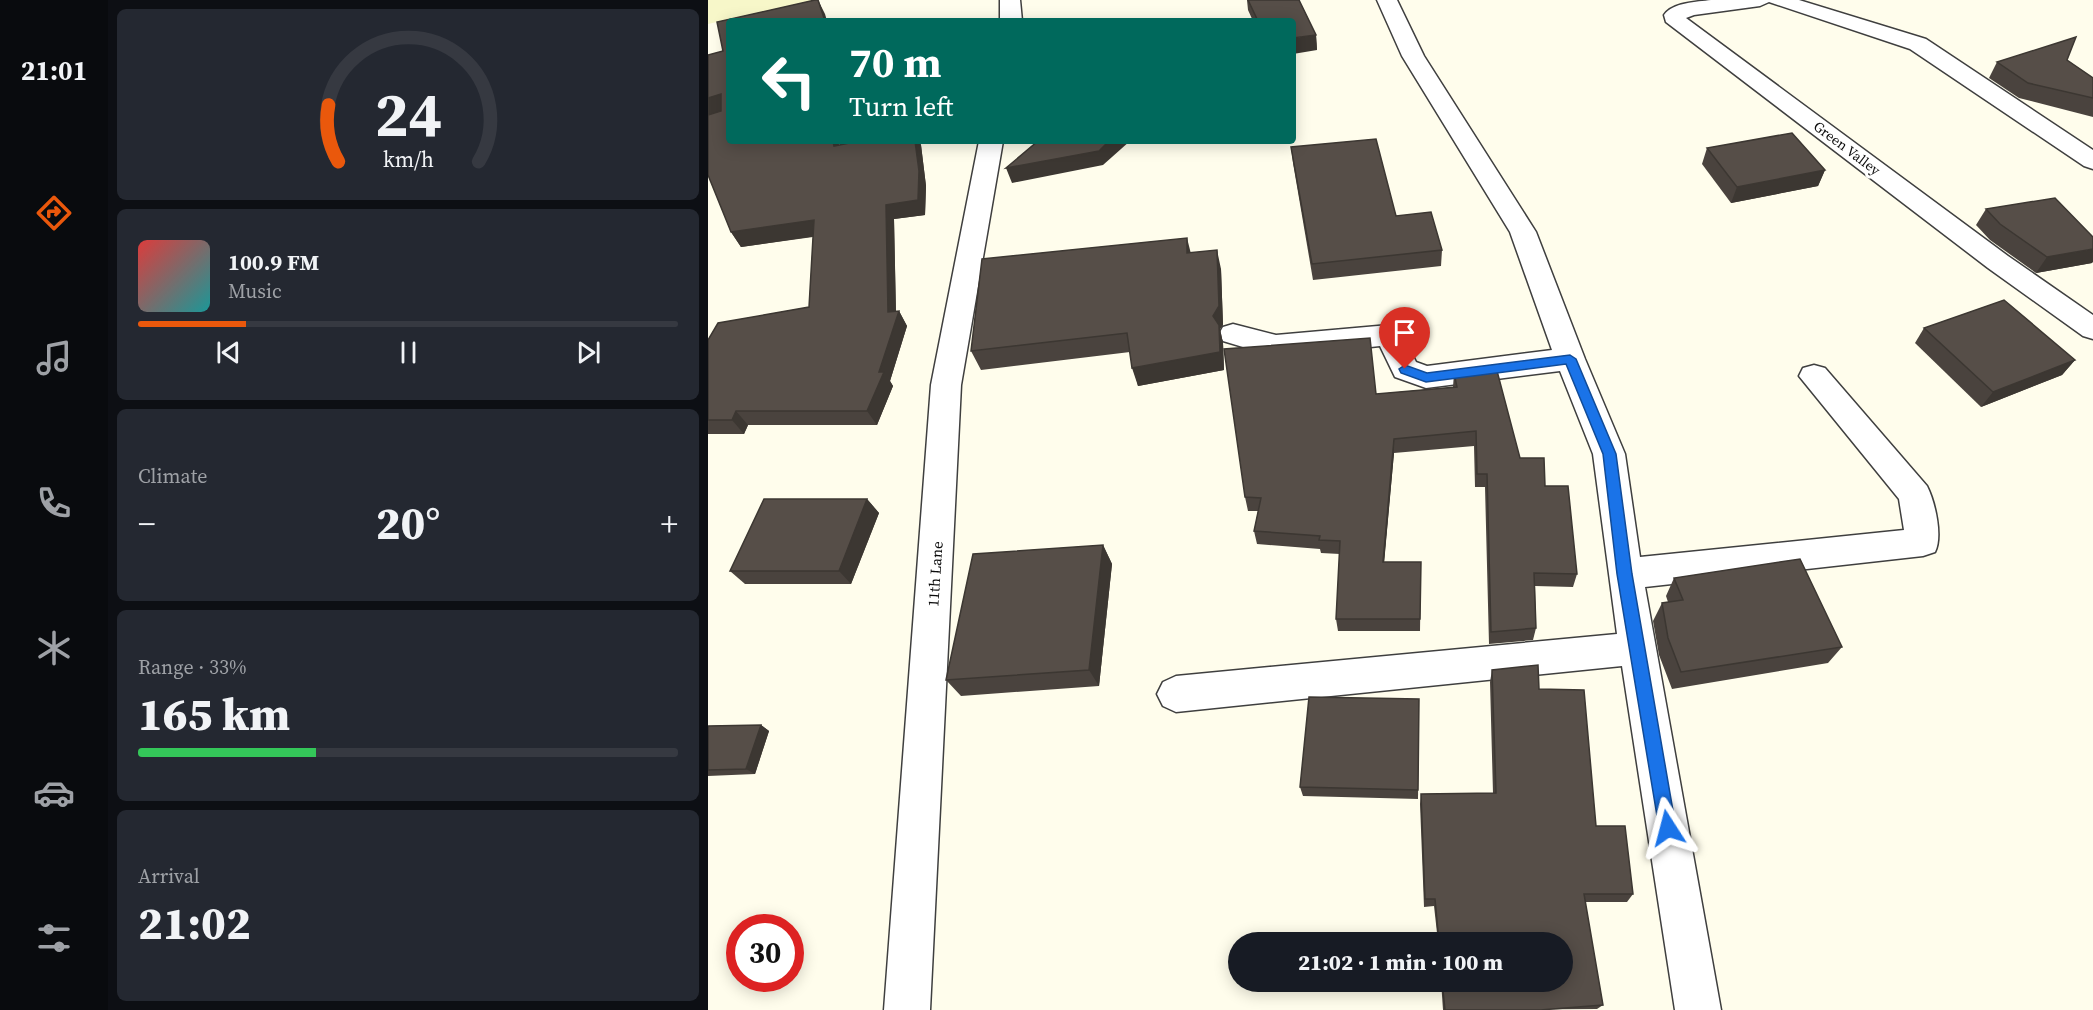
<!DOCTYPE html>
<html lang="en">
<head>
<meta charset="utf-8">
<style>
	body { margin:0; font-family:"Source Serif 4",serif; background:#242831; color:#f1f3f6; height:100vh; display:flex; flex-direction:column; font-size:22px; white-space:nowrap }
	* { box-sizing:border-box; margin:0 }
	p { font-size:20px; color:#9ea1a6 }
	.icon { flex:none; width:33px; height:33px; fill:none; stroke:currentColor; stroke-width:2; stroke-linecap:round; stroke-linejoin:round }
	.map { position:relative; flex:1; overflow:hidden }
	.side { display:flex; flex-direction:column; gap:9px; padding:9px; background:#0d0f14; width:600px }
	.side>* { flex:none }
	.guide { position:absolute; left:18px; top:18px; width:570px; height:126px; border-radius:6px; box-shadow:0 3px 15px #0003; background:#00695c; color:#fff; overflow:hidden }
	.speed { position:absolute; left:18px; top:914px; display:flex; gap:12px; font-size:30px; font-weight:700; text-align:center }
	.speed>* { display:grid; place-content:center; width:78px; height:78px; border-radius:50%; background:#171b24; box-shadow:0 3px 15px #0003; line-height:1 }
	.speed .limit { border:9px solid #d22; background:#fff; color:#111 }
	.pin { position:absolute; display:grid; place-items:center; width:51px; height:51px; color:#fff; margin:-62px -26px; border-radius:50% 50% 50% 0; rotate:-45deg; box-shadow:0 0 6px #0007 }
	.pin .icon { rotate:45deg }
	.me { position:absolute; width:66px; margin:-33px; rotate:351deg; stroke-linejoin:round; filter:drop-shadow(0 0 4px #0008) }
	.turn { display:flex; align-items:center; gap:21px; height:126px; padding:0 24px; font-size:27px }
	.turn .icon { width:78px; height:78px; stroke-width:2.5 }
	.turn b { display:block; font-size:42px; line-height:51px }
	.big { font-size:45px; font-weight:800; line-height:1.1 }
	.side .widget { flex:1; display:flex; flex-direction:column; justify-content:center; gap:9px; min-width:0; padding:0 21px; border-radius:9px; background:#242831 }
	.side .dial { align-items:center; gap:0 }
	.dial svg { height:156px; overflow:visible; fill:none; stroke:#363941; stroke-width:7; stroke-linecap:round; text-anchor:middle }
	.dial text { fill:#f1f3f6; stroke:none }
	.song { display:flex; align-items:center; gap:18px }
	.cover { width:72px; height:72px; border-radius:9px; background:linear-gradient(135deg,hsl(0 70% 55%),hsl(180 70% 35%)) }
	.played { height:6px; border-radius:3px; background:linear-gradient(90deg,#ea580c 20%,#363941 20%) }
	.keys { display:flex; justify-content:space-around; direction:ltr }
	.heat { display:flex; justify-content:space-between; align-items:center; font-size:33px; direction:ltr }
	.charge { height:9px; border-radius:4px; background:linear-gradient(90deg,#34c759 33%,#363941 0) }
	.trip { position:absolute; left:520px; top:932px; width:345px; height:60px; border-radius:30px; background:#171b24; box-shadow:0 3px 15px #0003; font-weight:800; line-height:60px; text-align:center }
	main { display:flex; flex:1; min-height:0 }
	.dock { display:flex; flex-direction:column; width:108px; justify-content:space-around; align-items:center; background:#090b0e; color:#9ea1a6 }
	.dock .icon { width:42px; height:42px }
	.dock .current { color:#ea580c }
	.dock b { font-size:27px; color:#f1f3f6 }
	.map>svg:first-child { display:block }
	.farmland { fill:#f7f7c9 }
	.lines { fill:none; stroke-linecap:round; stroke-linejoin:round }
	.street-casing { stroke:#3f3f3f; stroke-width:3 }
	.street { fill:#fff; fill-rule:evenodd }
	.wall { fill:#4a433e }
	.shaded-wall { fill:#3c3732 }
	.building { fill:#564e48; stroke:#3c3732; stroke-width:1.5 }
	.route { fill:#1a73e8; stroke:#114b97; stroke-width:1.5 }
	.labels { text-anchor:middle; dominant-baseline:central; stroke-width:6; stroke-linejoin:round; paint-order:stroke }
	.far-street-label { font-size:14px; fill:#0c0c0c; stroke:#fff }
	.street-label { font-size:15px; fill:#0c0c0c; stroke:#fff }
</style>
</head>
<body>
<main>
<nav class="dock">
<b>21:01</b>
<svg class="icon current" aria-label="directions" viewBox="0 0 24 24"><path d="M12 3l9 9-9 9-9-9zM9 14v-3h6M13 9l2 2-2 2"/></svg>
<svg class="icon" aria-label="music" viewBox="0 0 24 24"><path d="M9 18V5l10-2v13"/><circle cx="6" cy="18" r="3"/><circle cx="16" cy="16" r="3"/></svg>
<svg class="icon" aria-label="phone" viewBox="0 0 24 24"><path d="M5 4h4l2 5-3 2q2 4 5 5l2-3 5 2v4C11 20 4 13 5 4z"/></svg>
<svg class="icon" aria-label="climate" viewBox="0 0 24 24"><path d="M12 3v18M4 7l16 10M4 17L20 7"/></svg>
<svg class="icon" aria-label="car" viewBox="0 0 24 24"><path d="M5 17H2v-5l4-1 3-4h7l3 4 3 1v5h-3M9 17h6M6 11h13"/><circle cx="7" cy="17" r="2"/><circle cx="17" cy="17" r="2"/></svg>
<svg class="icon" aria-label="filters" viewBox="0 0 24 24"><path d="M4 7h16M4 17h16"/><circle cx="9" cy="7" r="2"/><circle cx="15" cy="17" r="2"/></svg>
</nav>
<section class="side">
<div class="widget dial"><svg viewBox="0 0 100 80">
<path d="M14 69A42 42 0 1 1 86 69"/>
<path d="M14 69A42 42 0 0 1 9 40" stroke="#ea580c"/>
<text x="50" y="56" font-size="32" font-weight="700">24</text>
<text x="50" y="72" font-size="11">km/h</text>
</svg></div>
<div class="widget">
<div class="song"><i class="cover"></i><div><b>100.9 FM</b><p>Music</p></div></div>
<div class="played"></div>
<div class="keys"><svg class="icon" aria-label="previous" viewBox="0 0 24 24"><path d="M18 5L8 12l10 7zM5 5v14"/></svg><svg class="icon" aria-label="pause" viewBox="0 0 24 24"><path d="M8 5v14M16 5v14"/></svg><svg class="icon" aria-label="next" viewBox="0 0 24 24"><path d="M6 5l10 7-10 7zM19 5v14"/></svg></div>
</div>
<div class="widget"><p>Climate</p>
<div class="heat"><a>−</a><b class="big">20°</b><a>+</a></div>
</div>
<div class="widget"><p>Range · 33%</p><b class="big">165 km</b><div class="charge"></div></div>
<div class="widget"><p>Arrival</p><b class="big">21:02</b></div>
</section>
<div class="map">
<svg width="1385" height="1010" viewBox="0 0 1385 1010">
	<rect width="100%" height="100%" fill="#fffdec"/>
	<polygon class="farmland" points="0,0 108,0 0,24"/>
	<g class="lines">
		<g class="street-casing">
			<g id="street">
				<polygon points="292,0 312,0 314,21 292,21"/>
				<path d="M669,0H689L716,56L828,232L877,359L917,454L932,557L1196,530L1191,499L1091,376L1095,368L1106,365L1117,368L1219,486C1227,502 1235,536 1227,552L1215,556L937,587L1013,1010H967L914,666L468,712L455,706L449,694L455,682L468,676L909,634L885,454L852,371L718,388L687,377L672,346L568,357L515,341L511,334L515,327L525,324L568,335L681,325L691,328L708,362L719,366L844,350L802,232L694,56Z"/>
				<path d="M1003,0H1091L1218,39L1385,150V169L1376,166L1202,49L1061,2L1052,6L986,15L978,18L1300,256L1385,315V339L1375,336L1280,268L958,22L956,15C965,2 989,2 1003,0Z"/>
				<polygon points="271,141 295,141 253,385 222,1010 176,1010 223,385"/>
			</g>
		</g>
		<use href="#street" class="street"/>
	</g>
	<g class="wall">
		<polygon points="107,0 110,0 119,21 21,21 21,141 130,141 131,145 151,141 211,141 213,145 218,186 217,215 186,219 188,311 191,311 199,326 182,381 185,386 169,425 40,425 36,434 0,434 0,340 10,323 101,307 105,237 33,247 23,232 0,175 0,55 15,51 9,22"/>
		<polygon points="539,0 591,0 608,35 609,50 585,21 545,21 540,10"/>
		<polygon points="1359,60 1385,98 1385,117 1311,98 1281,78 1289,62"/>
		<polygon points="583,147 688,216 734,250 733,266 605,280 585,163"/>
		<polygon points="999,148 1117,170 1110,186 1023,203 994,164"/>
		<polygon points="1278,209 1384,263 1328,273 1282,240 1268,225"/>
		<polygon points="482,252 513,269 515,325 512,329 515,343 516,370 430,386 422,352 273,370 263,351"/>
		<polygon points="1216,328 1367,360 1354,375 1273,407 1207,343"/>
		<polygon points="746,373 812,458 837,486 869,574 865,587 827,586 828,628 825,640 781,644 777,487 767,487 766,446 686,453 676,562 713,562 712,631 630,631 628,619 632,554 613,553 612,549 549,544 546,531 550,511 540,511 537,497 668,394 745,387"/>
		<polygon points="159,499 171,513 143,584 37,584 22,571"/>
		<polygon points="395,545 404,564 391,686 253,696 238,680"/>
		<polygon points="966,578 1134,647 1120,663 964,689 951,655 945,621 954,603 960,602 958,596"/>
		<polygon points="784,670 831,689 888,826 925,894 919,902 877,902 895,1005 889,1009 735,1010 733,981 855,981 855,942 730,942 726,906 716,907 712,804 713,794 785,793 782,682"/>
		<polygon points="711,699 710,799 595,796 592,787"/>
		<polygon points="53,725 61,731 47,774 0,776 0,726"/>
	</g>
	<g class="shaded-wall">
		<polygon points="110,0 117,14 119,21 117,21"/>
		<polygon points="608,35 609,50 585,54 585,38"/>
		<polygon points="13,94 21,110 0,115 0,98"/>
		<polygon points="125,141 130,141 134,161 126,146"/>
		<polygon points="207,141 211,141 213,145 218,186 217,215 186,219 188,318 191,311 199,326 182,381 185,386 169,425 159,411 171,372 180,312 178,205"/>
		<polygon points="401,141 422,141 395,165 304,183 298,168"/>
		<polygon points="1117,170 1110,186 1023,203 1029,187"/>
		<polygon points="106,220 115,235 33,247 23,232"/>
		<polygon points="479,238 484,258 479,253"/>
		<polygon points="1385,249 1385,262 1384,263 1328,273 1339,257"/>
		<polygon points="509,250 513,269 515,325 512,329 515,343 516,370 430,386 424,368 505,316"/>
		<polygon points="1367,360 1354,375 1273,407 1285,392"/>
		<polygon points="28,411 40,425 36,434 24,420"/>
		<polygon points="686,439 686,453 675,575 675,562"/>
		<polygon points="159,499 171,513 143,584 131,571"/>
		<polygon points="395,545 404,564 391,686 381,670"/>
		<polygon points="53,725 61,731 47,774 38,769"/>
	</g>
	<g class="building">
		<polygon points="107,0 110,0 117,21 21,21 21,141 125,141 126,146 151,141 207,141 211,171 210,200 178,205 180,312 191,311 171,372 176,372 159,411 28,411 24,420 0,420 0,340 10,323 101,307 106,220 23,232 0,175 0,115 13,111 13,94 0,98 0,55 15,51 9,22"/>
		<polygon points="540,0 591,0 608,35 585,38 585,21 550,21"/>
		<polygon points="1368,37 1359,60 1385,78 1385,98 1320,83 1289,62"/>
		<polygon points="1084,133 1117,170 1029,187 999,148"/>
		<polygon points="668,139 688,216 723,212 734,250 604,264 583,147"/>
		<polygon points="330,141 401,141 391,151 298,168"/>
		<polygon points="1347,198 1385,237 1385,249 1339,257 1292,224 1278,209"/>
		<polygon points="479,238 479,253 509,250 511,306 505,316 511,325 512,352 424,368 419,333 263,351 274,259"/>
		<polygon points="1296,300 1367,360 1285,392 1216,328"/>
		<polygon points="662,338 668,394 749,387 746,373 788,367 812,458 836,458 837,486 860,486 869,574 826,573 828,628 783,632 779,474 769,474 768,431 686,439 675,562 713,562 712,619 628,619 632,541 611,540 612,536 546,531 553,498 537,497 516,349"/>
		<polygon points="56,499 159,499 131,571 22,571"/>
		<polygon points="395,545 381,670 238,680 265,554"/>
		<polygon points="1092,559 1134,647 973,672 960,638 954,603 975,600 966,578"/>
		<polygon points="830,665 831,689 876,690 888,826 917,826 925,894 876,894 895,1005 832,1010 737,1010 734,981 855,981 855,942 731,942 727,899 717,899 713,794 788,793 784,670"/>
		<polygon points="601,697 711,699 710,790 592,787"/>
		<polygon points="53,725 38,769 0,770 0,726"/>
	</g>
	<polygon class="route" points="862,355 868,359 908,454 924,574 968,828 966,834 960,837 954,834 951,828 909,574 895,454 858,364 718,382 693,373 691,369 697,365 719,373"/>
	<g class="labels">
		<g class="far-street-label">
			<text transform="translate(1139 148) rotate(37)">Green Valley</text>
		</g>
		<g class="street-label">
			<text transform="translate(227 574) rotate(-86)">11th Lane</text>
		</g>
	</g>
</svg>
<div class="speed"><div class="limit">30</div></div>
<div class="pin" style="left:697px;top:369px;background:#d93025"><svg class="icon" aria-label="arrive" viewBox="0 0 24 24"><path d="M6 21V4h12l-3 4 3 4H6"/></svg></div>
<svg class="me" style="left:960px;top:828px" viewBox="-20 -20 40 40"><path d="M0-17L14 15 0 8-14 15z" fill="#1a73e8" stroke="#fff" stroke-width="4"/></svg>
<div class="trip">21:02 · 1 min · 100 m</div>
<div class="guide">
<div class="turn"><svg class="icon" aria-label="left" viewBox="0 0 24 24"><path d="M17 20v-9H6M10 6l-5 5 5 5"/></svg><div><b>70 m</b>Turn left</div></div>
</div>
</div>
</main>
</body>
</html>
